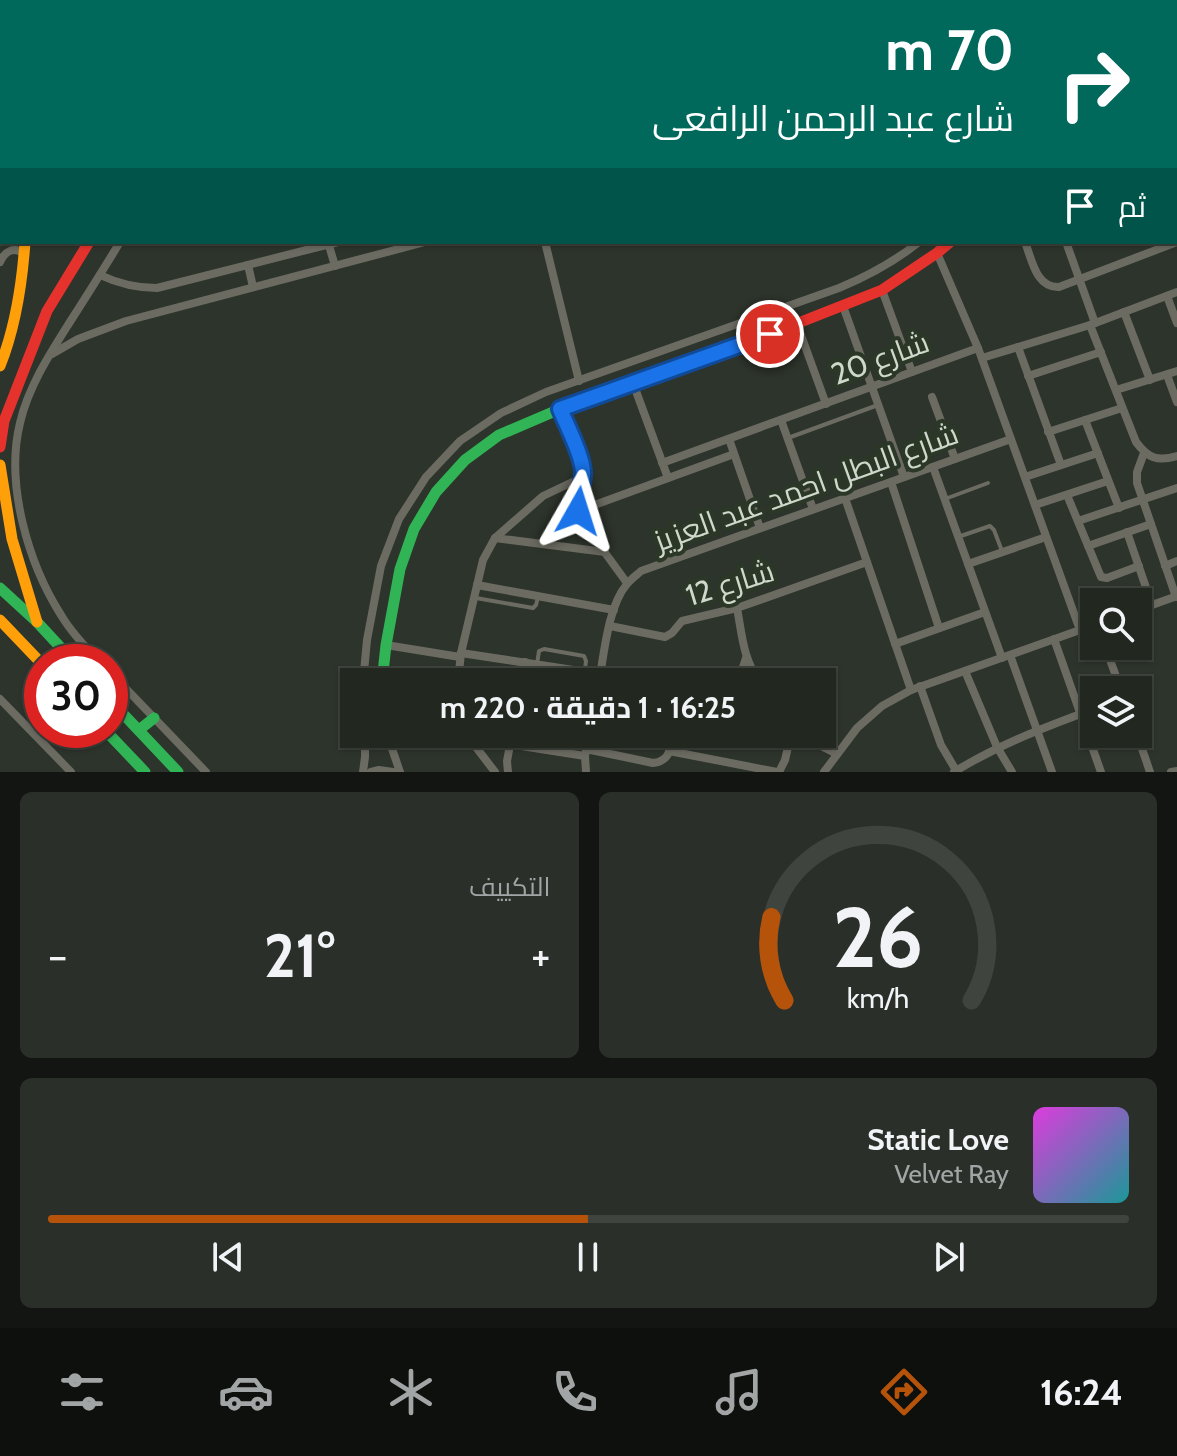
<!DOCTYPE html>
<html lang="ar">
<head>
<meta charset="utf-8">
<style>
	body { margin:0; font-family:Cabin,Cairo,sans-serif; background:#2a2f29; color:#f1f3f6; direction:rtl; height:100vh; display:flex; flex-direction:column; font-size:30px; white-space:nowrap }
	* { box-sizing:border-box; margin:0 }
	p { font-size:26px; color:#a2a5a5 }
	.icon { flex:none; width:44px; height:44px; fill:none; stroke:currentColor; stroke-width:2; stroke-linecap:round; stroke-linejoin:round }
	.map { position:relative; height:772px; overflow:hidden; direction:ltr }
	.details { display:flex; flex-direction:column; gap:20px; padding:20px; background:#131512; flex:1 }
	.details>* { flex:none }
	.guide { position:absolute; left:0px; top:0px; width:1178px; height:244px; box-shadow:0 2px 6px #0004,0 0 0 2px #3f443e; direction:rtl; background:#00695c; color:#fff; overflow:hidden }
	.fabs { position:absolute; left:1080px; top:588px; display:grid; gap:16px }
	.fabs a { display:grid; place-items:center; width:72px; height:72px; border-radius:0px; background:#222720; box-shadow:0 2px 6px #0004,0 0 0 2px #3f443e; font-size:40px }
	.speed { position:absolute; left:24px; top:644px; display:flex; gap:16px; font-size:40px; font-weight:700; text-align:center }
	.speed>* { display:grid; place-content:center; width:104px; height:104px; border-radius:50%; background:#222720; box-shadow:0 2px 6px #0004,0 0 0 2px #3f443e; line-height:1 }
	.speed .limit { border:12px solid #d22; background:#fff; color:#111 }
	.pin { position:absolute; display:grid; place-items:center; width:68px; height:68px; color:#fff; margin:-34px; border:4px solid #fff; border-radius:50%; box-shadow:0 2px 8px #0007 }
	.me { position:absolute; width:88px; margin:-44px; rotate:6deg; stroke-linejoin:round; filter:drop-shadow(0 0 6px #0008) }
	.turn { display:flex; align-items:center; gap:28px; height:168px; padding:0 32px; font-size:36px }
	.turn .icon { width:104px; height:104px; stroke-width:2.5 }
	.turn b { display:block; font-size:56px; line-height:68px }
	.then { display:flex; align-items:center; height:76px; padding:0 32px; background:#0003; gap:16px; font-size:30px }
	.big { font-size:60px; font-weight:700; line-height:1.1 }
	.details .card { flex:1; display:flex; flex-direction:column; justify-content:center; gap:12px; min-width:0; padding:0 28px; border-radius:12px; background:#2a2f29 }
	.details .dial { align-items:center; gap:0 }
	.dial svg { height:208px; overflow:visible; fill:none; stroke:#3f443e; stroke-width:7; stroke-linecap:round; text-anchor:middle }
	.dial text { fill:#f1f3f6; stroke:none }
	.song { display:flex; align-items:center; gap:24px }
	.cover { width:96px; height:96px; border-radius:12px; background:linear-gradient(135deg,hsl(300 70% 55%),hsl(180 70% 35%)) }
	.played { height:8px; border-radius:4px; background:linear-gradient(90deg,#b45309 50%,#3f443e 50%) }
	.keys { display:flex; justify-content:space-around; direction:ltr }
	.heat { display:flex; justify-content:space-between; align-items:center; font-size:44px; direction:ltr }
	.details .tiles { flex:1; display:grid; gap:20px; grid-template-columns:1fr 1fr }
	.card:last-child { grid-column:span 2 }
	.trip { position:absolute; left:340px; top:668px; width:496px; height:80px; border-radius:0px; background:#222720; box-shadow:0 2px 6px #0004,0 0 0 2px #3f443e; font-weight:700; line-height:80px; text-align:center; direction:rtl }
	.tab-bar { display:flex; height:128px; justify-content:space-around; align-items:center; background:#0e100d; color:#a2a5a5 }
	.tab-bar .icon { width:56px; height:56px }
	.tab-bar .on { color:#b45309 }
	.tab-bar b { font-size:36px; color:#f1f3f6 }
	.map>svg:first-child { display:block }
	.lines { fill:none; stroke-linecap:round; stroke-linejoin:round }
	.lane { stroke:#6b6b62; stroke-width:4 }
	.street { stroke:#6b6b62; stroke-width:8 }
	.fast { stroke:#30b455; stroke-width:11 }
	.slow { stroke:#ff9f0a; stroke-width:11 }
	.jam { stroke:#e5322d; stroke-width:11 }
	.route-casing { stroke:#114b97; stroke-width:20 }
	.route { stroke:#1a73e8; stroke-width:14 }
	.labels { text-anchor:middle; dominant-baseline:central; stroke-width:8; stroke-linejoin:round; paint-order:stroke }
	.street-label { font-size:30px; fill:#d0d8cd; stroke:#2b3827 }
</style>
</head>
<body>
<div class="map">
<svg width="1177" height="772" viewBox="0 0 1177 772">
	<rect width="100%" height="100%" fill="#2d342b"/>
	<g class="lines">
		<g class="lane">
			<polyline points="1176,229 1177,228"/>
			<polyline points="788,438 878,405"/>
			<polyline points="945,499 988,483"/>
			<polyline points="958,537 990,526 994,530 1002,551"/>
			<polyline points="476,598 533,608 536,605 538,597"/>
			<polyline points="537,664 539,651 544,649 584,656 586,661 585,669"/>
		</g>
		<g class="street">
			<polyline points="438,0 439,2"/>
			<polyline points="773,0 773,2"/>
			<polyline points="868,0 871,2"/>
			<polyline points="10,2 11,0"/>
			<polyline points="112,2 112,0"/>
			<polyline points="238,2 238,0"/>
			<polyline points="378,2 387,0"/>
			<polyline points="529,2 531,0"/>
			<polyline points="755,2 763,0"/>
			<polyline points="909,2 910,0"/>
			<polyline points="929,2 931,0"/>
			<polyline points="936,2 940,0"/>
			<polyline points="1176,4 1177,3"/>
			<polyline points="1176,31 1177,30"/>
			<polyline points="0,35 2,29"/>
			<polyline points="1176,75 1177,75"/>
			<polyline points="0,89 2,90"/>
			<polyline points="0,104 2,105"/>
			<polyline points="1176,194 1177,197"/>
			<polyline points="0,227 2,223"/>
			<polyline points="328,242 335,266"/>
			<polyline points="545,242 579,381"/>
			<path d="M1025,242C1032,260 1036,288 1059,287L1177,242"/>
			<polyline points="1066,242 1095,323"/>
			<polyline points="937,253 978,348 1080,630"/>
			<path d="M0,262C5,251 14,246 24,254V258"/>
			<polyline points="248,265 253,287"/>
			<path d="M100,275C119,284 136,288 157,288L338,242"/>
			<polyline points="882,290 912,372"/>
			<polyline points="1167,296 1177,323"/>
			<polyline points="843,306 904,477"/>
			<polyline points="1124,312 1150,380"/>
			<polyline points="797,324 826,404"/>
			<path d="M1090,325L1136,442C1148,458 1157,462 1177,456"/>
			<polyline points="1018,347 1061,465"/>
			<polyline points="52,354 78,339 126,321 425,242"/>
			<polyline points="982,358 1090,325 1177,292"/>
			<polyline points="1167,375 1177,402"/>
			<polyline points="1028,376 1101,352"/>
			<polyline points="633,383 668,478"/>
			<polyline points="1116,390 1177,371"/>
			<polyline points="932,397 955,459"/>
			<path d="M560,409C567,424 582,454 583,470C584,491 573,499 582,521L627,583"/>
			<polyline points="781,420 813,509"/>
			<polyline points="1085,420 1119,508"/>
			<polyline points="1048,432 1122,408"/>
			<polyline points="729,439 760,528"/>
			<polyline points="1144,453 1137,472 1137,483 1176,597"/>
			<polyline points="662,463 978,348"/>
			<polyline points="933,467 1002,658"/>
			<polyline points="1025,477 1098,453"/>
			<polyline points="891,482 939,628"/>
			<polyline points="1067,495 1101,577 1107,578 1139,566"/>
			<polyline points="845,498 911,690"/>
			<polyline points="1035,505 1108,481"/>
			<polyline points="578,511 734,454"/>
			<polyline points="1078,521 1177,488"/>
			<polyline points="1127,532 1152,605"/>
			<polyline points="495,538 605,552"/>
			<polyline points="1088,546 1151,524"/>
			<polyline points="968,564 1046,537"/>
			<polyline points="1165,566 1177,561"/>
			<polyline points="477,585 614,610"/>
			<path d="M737,608C742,634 743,660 760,682"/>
			<polyline points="1138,610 1177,596"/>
			<polyline points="610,626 665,637 672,633 682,621 737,608 867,562"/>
			<polyline points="1054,639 1101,772"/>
			<polyline points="895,644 985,612"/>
			<polyline points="386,645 460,657"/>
			<polyline points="1105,646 1121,690"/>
			<polyline points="461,653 653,682"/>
			<polyline points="1010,655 1052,772"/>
			<path d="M100,662C86,648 71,632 61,615C28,563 5,484 20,423C28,388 49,355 68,325C86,297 103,270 120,242"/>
			<polyline points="965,671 997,747 1012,772"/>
			<polyline points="110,672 206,772"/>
			<path d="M363,682L367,640L381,566L399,519L426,477L460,441L501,413L546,392L839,288C868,276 894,262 919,242"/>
			<polyline points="458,682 461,653 483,560 495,538 543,496 583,477"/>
			<polyline points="521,682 525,662"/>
			<path d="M599,682C604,654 608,606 627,584C631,579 637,575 641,571L1011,439"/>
			<polyline points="738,682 746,658"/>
			<polyline points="920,686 941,745 957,772"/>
			<polyline points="0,699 71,772"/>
			<polyline points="387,734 400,772"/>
			<polyline points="807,734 823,747 837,754"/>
			<polyline points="1137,734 1150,772"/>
			<polyline points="469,738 585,756"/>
			<polyline points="469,738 495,772"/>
			<path d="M586,749L653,763C669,762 677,743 663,734"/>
			<polyline points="669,751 777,772"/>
			<polyline points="363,772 365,757 365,734"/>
			<polyline points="371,772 379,770 393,772"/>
			<polyline points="508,772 507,761 512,734"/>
			<polyline points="586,772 585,756 589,734"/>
			<polyline points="779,772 785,760 791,734"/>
			<polyline points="824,772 857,728 882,706 911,690 1094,625"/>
			<path d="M954,772C998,745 1045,727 1094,709"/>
			<polyline points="1171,772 1177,771"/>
		</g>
		<g class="fast">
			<polyline points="0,588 37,622 74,662"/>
			<polyline points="382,682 386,645 400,569 414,529 436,492 465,460 499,435 560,409 783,329"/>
			<polyline points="110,700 178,772"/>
			<polyline points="105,730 145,772"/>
			<polyline points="139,730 154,718"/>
		</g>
		<g class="slow">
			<polyline points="208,2 209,0"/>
			<path d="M0,366C16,326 22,285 25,242"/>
			<polyline points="0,465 12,539 37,622"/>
			<polyline points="0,620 42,664"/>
		</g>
		<g class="jam">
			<polyline points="131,2 132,0"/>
			<polyline points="783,329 882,290 937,253 950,242"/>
			<polyline points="0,447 4,421 47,311 89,242"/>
		</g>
	</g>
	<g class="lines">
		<g class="route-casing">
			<path id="route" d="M578,511C577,495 586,480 582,465C578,446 567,426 560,409L770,334"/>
		</g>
		<use href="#route" class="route"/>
	</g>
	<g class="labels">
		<g class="street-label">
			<text transform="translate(880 358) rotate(-20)">شارع 20</text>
			<text transform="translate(806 487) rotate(-20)">شارع البطل احمد عبد العزيز</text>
			<text transform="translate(730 583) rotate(-17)">شارع 12</text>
		</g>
	</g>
</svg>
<div class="fabs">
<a><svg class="icon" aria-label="search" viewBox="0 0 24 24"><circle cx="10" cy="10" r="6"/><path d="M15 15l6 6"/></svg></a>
<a><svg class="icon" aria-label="layers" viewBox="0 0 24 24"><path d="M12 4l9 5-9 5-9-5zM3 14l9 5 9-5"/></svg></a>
</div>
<div class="speed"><div class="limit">30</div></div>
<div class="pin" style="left:770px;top:334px;background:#d93025"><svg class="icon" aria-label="arrive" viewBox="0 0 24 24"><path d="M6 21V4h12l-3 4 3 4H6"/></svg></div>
<svg class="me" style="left:578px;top:511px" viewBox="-20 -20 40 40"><path d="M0-17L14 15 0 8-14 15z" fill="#1a73e8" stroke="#fff" stroke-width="4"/></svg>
<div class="trip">16:25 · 1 دقيقة · 220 m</div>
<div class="guide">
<div class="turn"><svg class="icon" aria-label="right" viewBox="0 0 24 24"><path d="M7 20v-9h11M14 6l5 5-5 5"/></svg><div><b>70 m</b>شارع عبد الرحمن الرافعى</div></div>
<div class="then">ثم<svg class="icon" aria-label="arrive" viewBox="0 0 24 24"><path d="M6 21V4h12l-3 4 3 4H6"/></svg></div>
</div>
</div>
<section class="details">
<div class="tiles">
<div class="card dial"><svg viewBox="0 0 100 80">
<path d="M14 69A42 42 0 1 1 86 69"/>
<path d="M14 69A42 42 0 0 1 9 37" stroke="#b45309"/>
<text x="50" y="56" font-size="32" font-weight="700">26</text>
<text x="50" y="72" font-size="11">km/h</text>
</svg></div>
<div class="card"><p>التكييف</p>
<div class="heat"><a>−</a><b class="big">21°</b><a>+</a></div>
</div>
<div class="card">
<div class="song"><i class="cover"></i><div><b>Static Love</b><p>Velvet Ray</p></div></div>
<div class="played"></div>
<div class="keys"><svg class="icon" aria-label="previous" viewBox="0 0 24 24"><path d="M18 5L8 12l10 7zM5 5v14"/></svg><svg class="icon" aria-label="pause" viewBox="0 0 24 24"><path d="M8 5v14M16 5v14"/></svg><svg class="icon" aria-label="next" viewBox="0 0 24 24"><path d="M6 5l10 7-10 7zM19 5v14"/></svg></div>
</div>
</div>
</section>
<nav class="tab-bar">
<b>16:24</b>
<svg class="icon on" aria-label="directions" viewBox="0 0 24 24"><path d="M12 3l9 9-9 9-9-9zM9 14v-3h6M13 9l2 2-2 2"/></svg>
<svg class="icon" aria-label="music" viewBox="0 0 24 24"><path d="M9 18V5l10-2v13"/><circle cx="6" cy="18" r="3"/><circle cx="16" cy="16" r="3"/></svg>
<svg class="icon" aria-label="phone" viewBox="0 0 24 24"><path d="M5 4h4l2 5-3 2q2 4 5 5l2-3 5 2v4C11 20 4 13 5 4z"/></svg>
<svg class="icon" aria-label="climate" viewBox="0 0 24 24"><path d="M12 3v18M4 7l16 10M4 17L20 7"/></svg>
<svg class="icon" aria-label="car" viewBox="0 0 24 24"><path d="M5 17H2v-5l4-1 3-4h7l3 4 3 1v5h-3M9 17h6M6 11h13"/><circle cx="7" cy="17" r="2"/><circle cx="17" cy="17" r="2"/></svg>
<svg class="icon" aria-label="filters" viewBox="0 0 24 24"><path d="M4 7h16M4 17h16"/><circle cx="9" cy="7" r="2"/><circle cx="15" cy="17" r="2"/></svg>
</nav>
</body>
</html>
